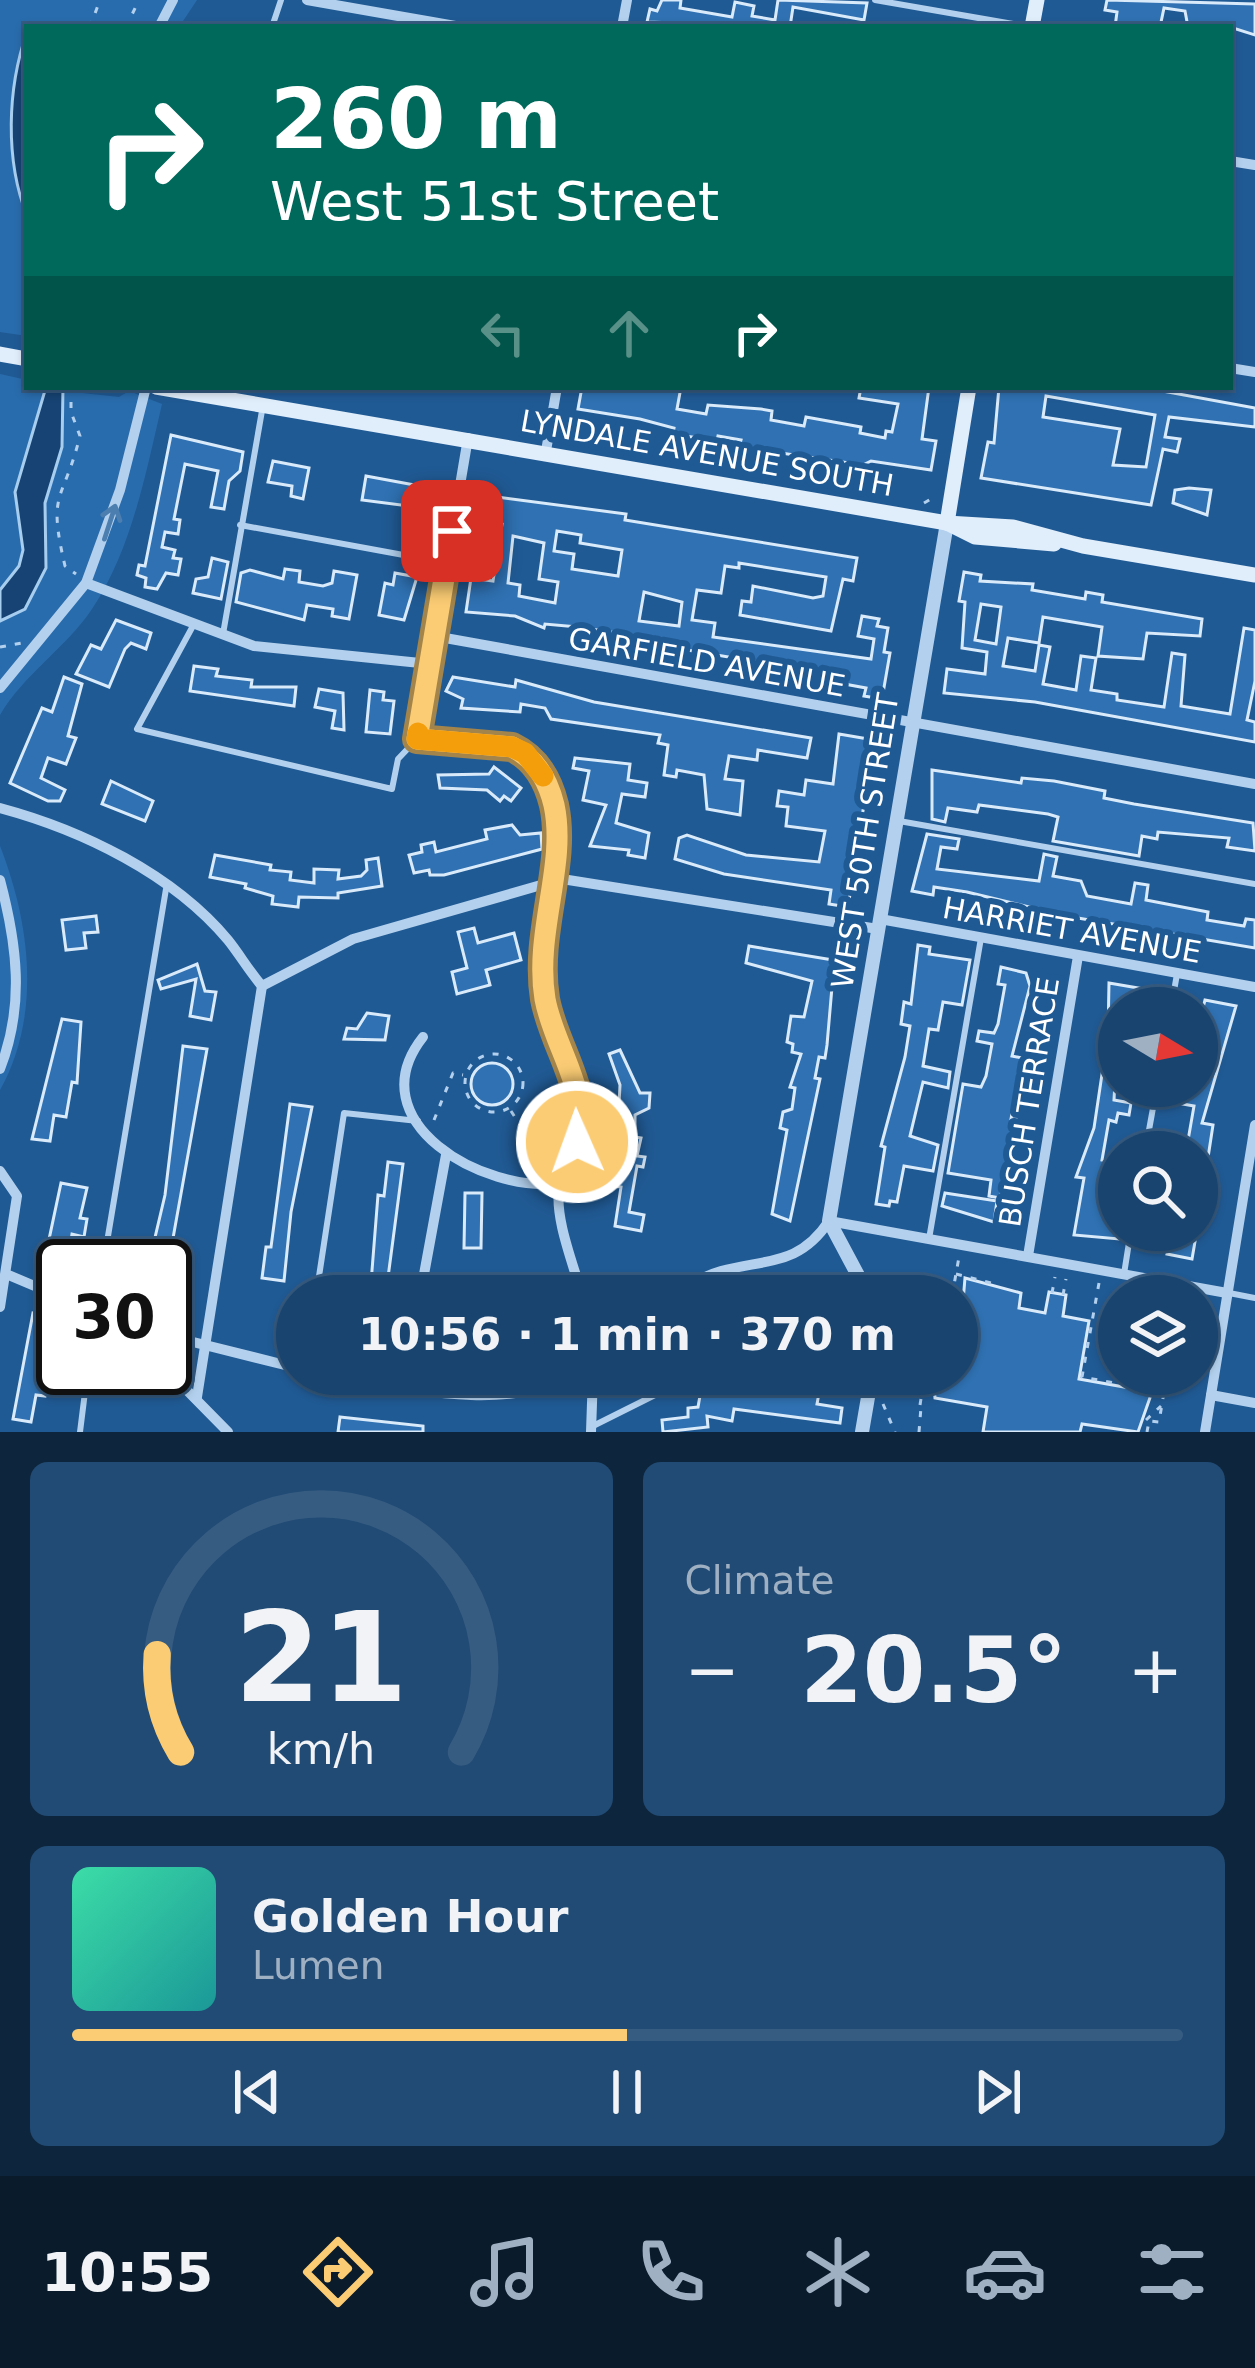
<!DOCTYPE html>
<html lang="en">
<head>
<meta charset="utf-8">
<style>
	body { margin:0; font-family:"DejaVu Sans",sans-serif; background:#214b74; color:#f1f3f6; height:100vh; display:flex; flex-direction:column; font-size:45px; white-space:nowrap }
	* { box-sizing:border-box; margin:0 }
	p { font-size:39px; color:#9fb0c3 }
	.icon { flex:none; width:66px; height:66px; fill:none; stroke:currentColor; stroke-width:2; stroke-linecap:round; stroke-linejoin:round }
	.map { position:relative; height:1432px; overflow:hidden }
	.side { display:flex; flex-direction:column; gap:30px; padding:30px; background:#0d253d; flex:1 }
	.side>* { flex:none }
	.guide { position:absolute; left:24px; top:24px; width:1209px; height:366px; border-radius:0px; box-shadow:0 3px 9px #0004,0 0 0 3px #365c82; background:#00695c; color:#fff; overflow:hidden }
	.needle { width:78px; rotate:100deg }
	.buttons { position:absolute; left:1098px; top:987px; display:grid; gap:24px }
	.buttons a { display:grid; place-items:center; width:120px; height:120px; border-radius:50%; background:#18446f; box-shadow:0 3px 9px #0004,0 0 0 3px #365c82; font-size:60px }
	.speed { position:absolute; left:36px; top:1239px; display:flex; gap:24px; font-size:60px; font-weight:700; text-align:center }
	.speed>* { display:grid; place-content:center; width:156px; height:156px; border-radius:50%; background:#18446f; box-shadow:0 3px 9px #0004,0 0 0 3px #365c82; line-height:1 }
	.speed .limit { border:6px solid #111; border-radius:18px; background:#fff; color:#111 }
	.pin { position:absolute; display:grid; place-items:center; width:102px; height:102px; color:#fff; margin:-51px; border-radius:24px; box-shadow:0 6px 18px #0006 }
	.me { position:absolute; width:132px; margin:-66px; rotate:358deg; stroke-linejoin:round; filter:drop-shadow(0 0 9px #0008) }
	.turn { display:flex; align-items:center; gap:42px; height:252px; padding:0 48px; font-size:54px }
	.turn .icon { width:156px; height:156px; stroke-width:2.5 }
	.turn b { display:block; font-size:84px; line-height:102px }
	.lanes { display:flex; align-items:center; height:114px; padding:0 48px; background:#0003; justify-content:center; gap:60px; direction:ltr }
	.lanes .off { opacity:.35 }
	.big { font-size:90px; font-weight:600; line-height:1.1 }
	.side .card { flex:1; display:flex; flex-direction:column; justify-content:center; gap:18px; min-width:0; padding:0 42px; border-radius:18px; background:#214b74 }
	.side .dial { align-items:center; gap:0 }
	.dial svg { height:312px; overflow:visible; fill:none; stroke:#365c82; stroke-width:7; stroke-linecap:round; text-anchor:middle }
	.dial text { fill:#f1f3f6; stroke:none }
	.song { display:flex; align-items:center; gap:36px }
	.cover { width:144px; height:144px; border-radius:18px; background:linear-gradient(135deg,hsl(160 70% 55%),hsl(180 70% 35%)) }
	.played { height:12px; border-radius:6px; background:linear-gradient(90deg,#fbcc74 50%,#365c82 50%) }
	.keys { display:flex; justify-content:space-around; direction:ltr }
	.heat { display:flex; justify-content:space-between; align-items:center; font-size:66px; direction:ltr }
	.side .tiles { flex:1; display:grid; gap:30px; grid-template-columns:1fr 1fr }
	.card:last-child { grid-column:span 2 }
	.trip { position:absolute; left:276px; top:1275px; width:702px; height:120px; border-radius:60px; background:#18446f; box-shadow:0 3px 9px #0004,0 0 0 3px #365c82; font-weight:600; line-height:120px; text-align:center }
	.tabs { display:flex; height:192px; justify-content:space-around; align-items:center; background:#0a1b2c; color:#9fb0c3 }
	.tabs .icon { width:84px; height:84px }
	.tabs .current { color:#fbcc74 }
	.tabs b { font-size:54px; color:#f1f3f6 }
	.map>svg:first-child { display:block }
	.green { fill:#296cad }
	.water { fill:#164373; stroke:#a7cdef; stroke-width:3 }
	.building { fill:#2f71b2; stroke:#d9eafa; stroke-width:3; fill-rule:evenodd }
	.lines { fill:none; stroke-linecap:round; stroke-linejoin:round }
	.path { stroke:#b3d1ee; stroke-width:3; stroke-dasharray:6 9; stroke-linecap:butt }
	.service { stroke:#b3d1ee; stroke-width:6 }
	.minor { stroke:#b3d1ee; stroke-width:10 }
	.tertiary { stroke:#b3d1ee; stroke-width:14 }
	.secondary { stroke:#e0edfa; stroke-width:15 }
	.oneway { stroke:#4c7eaf }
	.route-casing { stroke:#a3854b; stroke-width:30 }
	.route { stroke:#fbcc74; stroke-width:21 }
	.slow { stroke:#f59e0b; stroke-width:21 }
	.labels { text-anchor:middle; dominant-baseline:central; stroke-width:12; stroke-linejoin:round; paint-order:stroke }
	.street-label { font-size:30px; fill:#fff; stroke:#205a94 }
</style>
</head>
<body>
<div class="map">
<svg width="1255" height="1432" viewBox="0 0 1255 1432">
	<rect width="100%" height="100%" fill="#205a94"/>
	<g class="green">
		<polygon points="0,0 197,0 179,27 27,27 27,336 0,332"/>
		<path d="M0,374L27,380V387L119,397L129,391L162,404C146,472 132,549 92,609C66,648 24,674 0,715Z"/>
		<path d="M0,846C30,923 42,1015 0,1090Z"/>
	</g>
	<g class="water">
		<path d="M27,32V216C5,160 7,89 27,32Z"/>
		<polygon points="46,387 63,387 62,447 45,503 46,568 25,609 0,621 0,590 19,566 23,550 15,492"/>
	</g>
	<g class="building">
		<polygon points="662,0 681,0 680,8 732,17 735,2 754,6 752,16 775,20 778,0 867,3 864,20 793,7 790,27 647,22 650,9 657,11"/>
		<polygon points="1107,0 1255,4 1255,35 1230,27 1188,27 1185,11 1164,8 1160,27 1115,27 1117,12 1105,10"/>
		<polygon points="582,387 681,387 677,409 706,414 708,405 761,409 772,411 771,420 804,426 806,417 861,427 860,433 885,438 886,431 892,432 898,404 859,398 861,387 929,387 922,439 936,441 931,470 871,461 863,465 739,447 741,440 718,436 717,441 673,434 674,428 640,419 578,409"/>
		<path d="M999,387L1157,390L1255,408V427L1169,417L1165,437L1180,439L1177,452L1163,449L1151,505L981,478L988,442L994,443ZM1046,396L1155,415L1146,467L1113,465L1120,429L1043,417Z"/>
		<polygon points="171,435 243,452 240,471 229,481 224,509 211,507 218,471 185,464 174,519 180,520 178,534 165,532 162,547 175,550 173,558 181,559 178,575 166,573 157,589 145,587 146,578 137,575 139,565 145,566"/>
		<polygon points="273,461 309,468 303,499 291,496 292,486 268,482"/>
		<polygon points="366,476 436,489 432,516 408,512 409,506 362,500"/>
		<polygon points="1189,488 1211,490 1207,515 1173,503 1175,490"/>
		<path d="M482,495L626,514L625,520L857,558L853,581L843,579L831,631L740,615L742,601L751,602L753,586L813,598L823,596L826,577L739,563V568L725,566L721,593L697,590L692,620L715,623L713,637L871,659L874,639L858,636L862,616L879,619L877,626L888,628L884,652L890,653L882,699L864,696L866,688L817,679L818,672L616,638L617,633L578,627L545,624L544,628L515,616L466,612L471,578L493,581L502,524L479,515ZM557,531L581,535L580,543L622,550L618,576L572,569L574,554L554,551ZM513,536L544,543L539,579L558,582L555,603L519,596L520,585L508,583ZM644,592L682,602L679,626L639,621Z"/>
		<polygon points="212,558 228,562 221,599 193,593 196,579 208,577"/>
		<polygon points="285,569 300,571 299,582 323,586 332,583 334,571 357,575 349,619 332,616 333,609 307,605 304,620 236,602 241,573 250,570 283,579"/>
		<path d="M964,572L981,575L980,581L1033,584L1032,590L1085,599L1086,592L1103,595L1102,602L1202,619L1200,636L1147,633L1143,659L1098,656L1102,627L1043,617L1039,643L1008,638L1003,666L1035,671L1039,645L1050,647L1043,684L1076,690L1081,656L1096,658L1091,690L1117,694V700L1164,707L1172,653L1185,655L1181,706L1230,714L1244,628L1255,630V681L1247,720L1255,722V742L1035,702L944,693L947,669L985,674L987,652L962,648L965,602L959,601ZM981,604L1001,607L996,644L975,640Z"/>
		<polygon points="395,573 417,577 404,620 379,615 385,583 393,585"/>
		<polygon points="116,620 151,633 146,649 131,643 125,649 109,687 76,674 91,645 101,649"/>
		<polygon points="194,666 218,669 216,676 252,680 251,687 296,687 294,706 190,691"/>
		<polygon points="64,677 82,684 68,736 76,738 66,764 48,758 41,778 65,790 60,801 48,801 10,783 42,708 52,712"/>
		<polygon points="453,677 515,687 516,680 594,702 811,738 807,758 758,750 757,760 729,756 725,779 743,781 740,815 707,809 704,775 677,770 676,777 664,775 668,745 658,743 660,735 551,719 545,708 521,704 520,712 461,708 463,699 446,691"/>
		<polygon points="319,689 343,693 344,730 332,728 335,711 315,707"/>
		<polygon points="370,690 384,692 383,700 394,701 390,734 366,732"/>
		<polygon points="839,734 874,740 848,907 829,904 831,890 724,874 675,859 679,838 687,835 746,855 819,862 825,831 786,826 788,807 777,806 779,791 804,795 806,780 833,784"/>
		<polygon points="575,758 630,764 628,780 647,783 645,797 622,794 616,823 649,833 645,858 628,855 629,850 590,846 606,805 583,800 589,771 573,768"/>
		<polygon points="494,767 521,788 511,801 504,796 500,801 487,790 440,788 438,775 489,774"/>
		<polygon points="932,770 1021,783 1022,778 1054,781 1105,791 1104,798 1134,804 1253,823 1255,851 1227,847 1229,838 1158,832 1157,839 1142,836 1139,856 1053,841 1058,817 1048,814 979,805 977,812 948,808 945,822 932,819"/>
		<polygon points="111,781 153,801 145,821 102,804"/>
		<polygon points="512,825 520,835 541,833 542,849 444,875 430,875 429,870 414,873 409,855 422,852 421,845 434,842 436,852 487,839 485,830"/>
		<polygon points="927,834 959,839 957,849 941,847 937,869 1039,881 1044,854 1057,857 1053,876 1081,881 1087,896 1131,904 1135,883 1148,885 1146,900 1208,912 1207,920 1244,926 1246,919 1255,920 1255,948 1066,916 967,892 934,887 933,895 912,891"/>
		<polygon points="215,855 271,865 270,870 291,872 290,880 314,883 314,869 339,870 338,879 361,876 367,870 366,860 378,858 382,886 338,893 338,898 299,897 298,907 272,904 273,896 245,888 246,884 210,877"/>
		<polygon points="96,916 98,932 84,933 86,948 66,950 62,920"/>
		<polygon points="474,928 478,943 514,933 521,960 486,970 490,985 457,994 452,972 467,968 458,932"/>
		<polygon points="918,945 930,947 929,954 970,960 962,1005 943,1002 938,1030 929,1029 923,1066 950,1072 948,1088 923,1082 910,1136 938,1145 933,1171 904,1166 897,1202 890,1201 889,1206 876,1204 885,1147 881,1146 905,1057 910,1026 901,1024 904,1002 911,1004"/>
		<polygon points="749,946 839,961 838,966 846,968 842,988 832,987 827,1045 825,1058 819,1057 815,1078 820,1079 790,1221 772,1214 787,1130 780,1128 783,1112 792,1109 795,1088 790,1087 801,1054 792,1052 793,1044 787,1042 791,1016 804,1017 812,981 746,963"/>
		<polygon points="197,964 205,991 216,992 211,1020 190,1016 196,979 161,989 158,980"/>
		<polygon points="1001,967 1026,973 1030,986 1012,1056 1022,1058 1011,1119 1016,1119 1012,1150 1000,1198 989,1196 991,1180 948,1173 963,1084 981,1087 986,1076 992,1044 977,1041 979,1031 994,1033 998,1024 1005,985 998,984"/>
		<polygon points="1109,983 1144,989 1140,1008 1119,1008 1114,1100 1131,1103 1129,1115 1118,1113 1116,1122 1109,1120 1102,1160 1113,1162 1107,1191 1119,1193 1119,1230 1123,1230 1119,1239 1074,1235 1084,1178 1076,1177 1094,1128 1108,1034"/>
		<polygon points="1205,1000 1236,1006 1202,1123 1213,1125 1202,1197 1197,1197 1197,1152 1186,1152 1194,1106 1177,1103 1180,1086 1197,1086 1197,1030"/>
		<polygon points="367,1013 389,1016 385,1040 344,1039 347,1028 357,1029"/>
		<polygon points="62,1019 81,1022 77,1083 72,1082 66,1117 54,1115 50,1141 32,1139"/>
		<polygon points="183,1046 207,1049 168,1266 149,1263 165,1195"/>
		<polygon points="620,1050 640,1093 650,1093 649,1108 635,1115 635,1137 641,1138 637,1156 645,1157 643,1167 637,1166 629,1212 644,1215 641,1231 615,1226 621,1187 604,1185 618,1125 620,1085 609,1054"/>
		<circle cx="492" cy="1084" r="21"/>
		<polygon points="290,1104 312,1107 291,1212 284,1281 262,1278 266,1247 271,1247"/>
		<polygon points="388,1162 403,1164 387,1285 371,1283 378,1195 384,1196"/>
		<polygon points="61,1183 87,1188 80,1218 87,1219 84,1237 72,1234 67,1266 44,1263"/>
		<polygon points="465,1193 482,1193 481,1248 464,1248"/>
		<polygon points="945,1193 997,1201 994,1222 942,1206"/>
		<polygon points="1138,1230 1197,1230 1192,1259 1167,1254 1169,1245 1137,1240"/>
		<polygon points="965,1278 1021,1293 1019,1308 1045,1313 1049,1292 1066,1295 1063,1316 1089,1321 1079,1379 1152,1392 1138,1432 1082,1424 1080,1432 983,1432 987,1407 935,1398 933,1374 957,1374"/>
		<polygon points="33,1313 49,1316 38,1374 48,1376 45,1396 36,1395 31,1422 13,1419"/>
		<polygon points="809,1375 822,1377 817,1404 842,1408 840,1423 734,1409 732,1421 707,1416 708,1427 663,1432 662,1420 688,1417 688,1408 698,1407 703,1379 745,1387 747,1379 806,1390"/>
		<polygon points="340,1417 423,1426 423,1432 338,1432"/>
	</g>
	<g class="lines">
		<g class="path">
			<polyline points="90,27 100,0"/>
			<polyline points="126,27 139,0"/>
			<path d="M71,387V412L80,436C63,504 47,489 65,566L76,574"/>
			<polyline points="924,503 931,499"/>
			<polyline points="0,647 22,643"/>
			<circle cx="494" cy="1083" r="29"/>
			<polyline points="511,1111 548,1169"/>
			<polyline points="434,1120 453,1073 463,1075"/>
			<polyline points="956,1274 995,1284"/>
			<polyline points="1099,1283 1082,1377 1164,1392 1159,1422 1149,1421 1147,1432"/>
			<polyline points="1052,1293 1055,1277"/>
			<polyline points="1063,1295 1066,1279"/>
			<polyline points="952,1296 959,1257"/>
			<polyline points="883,1404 895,1432"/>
			<polyline points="920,1405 925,1374"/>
			<polyline points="1146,1420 1161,1406"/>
			<polyline points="919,1432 921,1407"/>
		</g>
		<g class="service">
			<polyline points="875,0 1030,27"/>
			<polyline points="272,27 281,0"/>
			<polyline points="240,525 447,563"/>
			<polyline points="194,624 137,729 392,789 398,759 417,739"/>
			<polyline points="223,634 263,405"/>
			<polyline points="899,821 1255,884"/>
			<polyline points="1171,1008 1177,974"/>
			<polyline points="1145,1152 1157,1086"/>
			<polyline points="929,1239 981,938"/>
			<polyline points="103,1266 166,889"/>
			<polyline points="1124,1274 1131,1230"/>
			<polyline points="1229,1293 1255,1298"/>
			<polyline points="316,1296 344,1113 418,1121"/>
			<polyline points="591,1427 697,1374"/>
			<polyline points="80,1432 88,1368"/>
		</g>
		<g class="minor">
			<polyline points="307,0 461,27"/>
			<polyline points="159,27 173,0"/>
			<polyline points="622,27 627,0"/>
			<polyline points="1230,161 1255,165"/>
			<polyline points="1230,368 1255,372"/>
			<path d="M468,438L417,739C455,738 511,731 537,766C579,822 540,899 542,961C543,1015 576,1059 581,1111C583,1140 563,1162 559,1189C555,1221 574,1265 582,1296"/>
			<polyline points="546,451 557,387"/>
			<polyline points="86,583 254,646 430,664"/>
			<polyline points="434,636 1255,784"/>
			<polyline points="0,688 86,583 120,490 146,387"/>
			<path d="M0,808C82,830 173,874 228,940C240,955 249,971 262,986"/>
			<path d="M0,880C17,944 25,1005 0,1069"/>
			<polyline points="880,919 1255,987"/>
			<polyline points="262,986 353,939 562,879 878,929"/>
			<path d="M423,1037C356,1122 485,1194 560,1183"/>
			<polyline points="0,1171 17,1196 0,1307"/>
			<polyline points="1028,1256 1078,956"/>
			<polyline points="6,1274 63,1298"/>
			<polyline points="420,1296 446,1155"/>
			<path d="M669,1296C685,1287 703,1276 721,1271C768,1259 800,1265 829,1221L1227,1293"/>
			<polyline points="165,1335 297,1368"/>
			<polyline points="165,1368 228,1432"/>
			<path d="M325,1374C399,1386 505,1415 573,1374"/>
			<polyline points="1211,1395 1255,1403"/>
			<polyline points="197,1397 262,986"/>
			<polyline points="591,1432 593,1374"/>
			<polyline points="1205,1432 1255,1125"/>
		</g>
		<g class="tertiary">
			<polyline points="869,1296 829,1221 947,523"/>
			<polyline points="862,1432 872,1374"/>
		</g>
		<g class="secondary">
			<polyline points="1032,27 1037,0"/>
			<polyline points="0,354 27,359"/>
			<polyline points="156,387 947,523 1013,527 1083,546 1255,575"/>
			<polyline points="947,523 975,537 1054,544"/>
			<polyline points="947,523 969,387"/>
		</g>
	</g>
	<defs><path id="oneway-shaft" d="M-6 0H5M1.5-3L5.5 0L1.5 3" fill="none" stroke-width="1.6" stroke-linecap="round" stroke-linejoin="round" transform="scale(3)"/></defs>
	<use class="oneway" href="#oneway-shaft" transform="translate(110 522) rotate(-72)"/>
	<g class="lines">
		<g class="route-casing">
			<path id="route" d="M452,531L417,739L512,747C535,758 548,780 554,805C567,865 534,932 545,999C554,1048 591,1091 577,1142"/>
		</g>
		<use href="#route" class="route"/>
		<polyline class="slow" points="418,733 417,739 512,747 525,753 543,776"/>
	</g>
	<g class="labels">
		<g class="street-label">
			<text transform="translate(707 453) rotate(10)">LYNDALE AVENUE SOUTH</text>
			<text transform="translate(707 662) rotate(10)">GARFIELD AVENUE</text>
			<text transform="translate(865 841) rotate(-81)">WEST 50TH STREET</text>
			<text transform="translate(1072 930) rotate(10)">HARRIET AVENUE</text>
			<text transform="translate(1029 1102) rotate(-81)">BUSCH TERRACE</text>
		</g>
	</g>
</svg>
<div class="buttons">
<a><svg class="needle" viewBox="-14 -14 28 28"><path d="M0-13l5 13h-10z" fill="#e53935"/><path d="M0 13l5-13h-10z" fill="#9fb0c3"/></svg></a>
<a><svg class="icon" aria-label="search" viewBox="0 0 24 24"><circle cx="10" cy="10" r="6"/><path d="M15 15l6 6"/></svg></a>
<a><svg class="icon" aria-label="layers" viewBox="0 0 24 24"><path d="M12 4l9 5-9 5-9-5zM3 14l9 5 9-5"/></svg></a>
</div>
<div class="speed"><div class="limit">30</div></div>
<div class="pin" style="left:452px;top:531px;background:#d93025"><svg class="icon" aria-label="arrive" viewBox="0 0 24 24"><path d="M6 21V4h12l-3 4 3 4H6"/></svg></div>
<svg class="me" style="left:577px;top:1142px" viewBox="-20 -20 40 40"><circle r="17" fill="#fbcc74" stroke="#fff" stroke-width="3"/><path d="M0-11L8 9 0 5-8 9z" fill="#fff"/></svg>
<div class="trip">10:56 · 1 min · 370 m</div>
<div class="guide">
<div class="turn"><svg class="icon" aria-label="right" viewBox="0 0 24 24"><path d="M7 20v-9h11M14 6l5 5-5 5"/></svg><div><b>260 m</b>West 51st Street</div></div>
<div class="lanes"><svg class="icon off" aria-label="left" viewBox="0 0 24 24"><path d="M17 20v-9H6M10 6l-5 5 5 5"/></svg><svg class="icon off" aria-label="ahead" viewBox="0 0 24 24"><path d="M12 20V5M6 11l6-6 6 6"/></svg><svg class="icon" aria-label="right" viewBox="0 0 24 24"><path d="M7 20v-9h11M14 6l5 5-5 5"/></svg></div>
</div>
</div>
<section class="side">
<div class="tiles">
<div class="card dial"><svg viewBox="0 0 100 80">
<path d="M14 69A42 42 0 1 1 86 69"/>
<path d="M14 69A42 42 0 0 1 8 44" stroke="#fbcc74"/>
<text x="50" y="56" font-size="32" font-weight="700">21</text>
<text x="50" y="72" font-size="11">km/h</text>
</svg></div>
<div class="card"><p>Climate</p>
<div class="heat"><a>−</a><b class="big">20.5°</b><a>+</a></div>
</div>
<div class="card">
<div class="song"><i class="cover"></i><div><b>Golden Hour</b><p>Lumen</p></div></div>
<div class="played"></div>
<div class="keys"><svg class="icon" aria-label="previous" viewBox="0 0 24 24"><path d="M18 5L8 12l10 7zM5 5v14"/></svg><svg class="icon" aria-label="pause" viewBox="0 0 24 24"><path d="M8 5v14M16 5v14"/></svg><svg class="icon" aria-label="next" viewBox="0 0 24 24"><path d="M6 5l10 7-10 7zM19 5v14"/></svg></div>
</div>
</div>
</section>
<nav class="tabs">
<b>10:55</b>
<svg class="icon current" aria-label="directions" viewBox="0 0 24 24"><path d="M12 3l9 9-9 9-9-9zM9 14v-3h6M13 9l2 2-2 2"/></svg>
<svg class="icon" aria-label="music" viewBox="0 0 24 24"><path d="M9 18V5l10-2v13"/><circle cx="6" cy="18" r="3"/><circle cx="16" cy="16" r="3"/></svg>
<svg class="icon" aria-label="phone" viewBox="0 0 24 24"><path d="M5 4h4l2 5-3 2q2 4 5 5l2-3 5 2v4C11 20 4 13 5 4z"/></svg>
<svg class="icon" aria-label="climate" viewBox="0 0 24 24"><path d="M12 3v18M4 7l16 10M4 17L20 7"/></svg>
<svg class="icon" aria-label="car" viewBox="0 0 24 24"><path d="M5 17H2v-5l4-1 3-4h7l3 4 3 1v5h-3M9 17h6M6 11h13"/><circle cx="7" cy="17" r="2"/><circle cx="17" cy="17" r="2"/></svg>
<svg class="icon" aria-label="filters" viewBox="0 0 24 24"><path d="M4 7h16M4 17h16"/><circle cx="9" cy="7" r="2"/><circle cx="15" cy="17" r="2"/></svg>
</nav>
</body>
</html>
